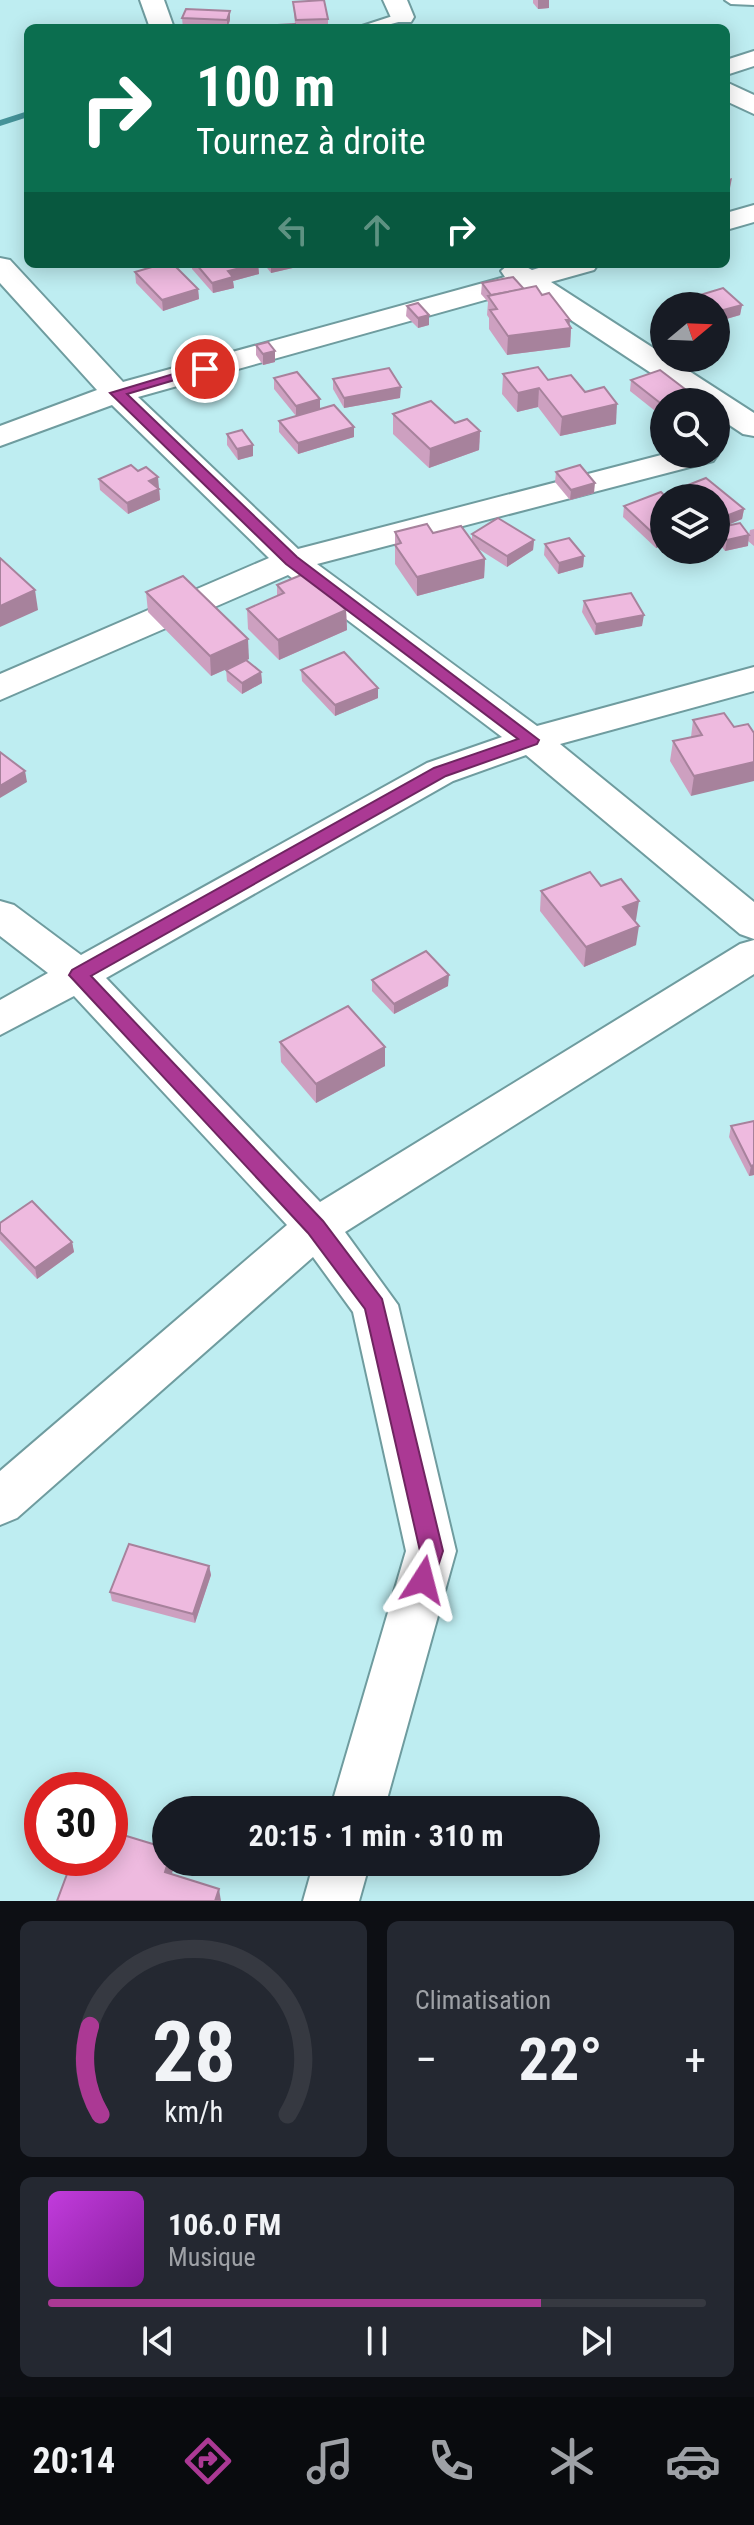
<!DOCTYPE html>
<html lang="fr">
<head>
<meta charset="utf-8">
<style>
	body { margin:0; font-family:"Roboto Condensed",sans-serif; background:#242831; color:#f1f3f6; height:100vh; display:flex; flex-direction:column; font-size:30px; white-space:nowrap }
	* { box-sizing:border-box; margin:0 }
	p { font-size:26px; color:#9ea1a6 }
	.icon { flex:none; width:44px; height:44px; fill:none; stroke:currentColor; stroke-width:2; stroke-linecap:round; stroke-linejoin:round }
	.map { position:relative; height:1901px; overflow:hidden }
	.panel { display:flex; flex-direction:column; gap:20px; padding:20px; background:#0d0f14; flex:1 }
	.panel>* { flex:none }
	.hud { position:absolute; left:24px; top:24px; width:706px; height:244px; border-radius:12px; box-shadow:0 4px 20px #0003; background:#0b6e4f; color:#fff; overflow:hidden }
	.needle { width:52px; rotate:71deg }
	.controls { position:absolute; left:650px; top:292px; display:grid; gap:16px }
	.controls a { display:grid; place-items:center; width:80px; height:80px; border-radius:50%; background:#171b24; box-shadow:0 4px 20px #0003; font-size:40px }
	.speed { position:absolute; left:24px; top:1772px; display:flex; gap:16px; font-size:40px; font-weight:700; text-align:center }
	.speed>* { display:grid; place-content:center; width:104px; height:104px; border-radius:50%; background:#171b24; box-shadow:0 4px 20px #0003; line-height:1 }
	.speed .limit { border:12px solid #d22; background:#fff; color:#111 }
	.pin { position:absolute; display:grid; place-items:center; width:68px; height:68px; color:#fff; margin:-34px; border:4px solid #fff; border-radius:50%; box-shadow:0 2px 8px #0007 }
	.me { position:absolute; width:88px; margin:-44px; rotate:9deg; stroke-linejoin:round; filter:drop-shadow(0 0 6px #0008) }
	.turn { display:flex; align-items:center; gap:28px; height:168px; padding:0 40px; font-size:36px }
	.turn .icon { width:104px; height:104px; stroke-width:2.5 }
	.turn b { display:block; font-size:56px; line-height:68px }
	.lanes { display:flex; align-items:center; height:76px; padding:0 40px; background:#0003; justify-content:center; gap:40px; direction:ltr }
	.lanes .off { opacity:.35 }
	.big { font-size:60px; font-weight:700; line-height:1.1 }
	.panel .widget { flex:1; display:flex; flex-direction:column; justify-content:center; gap:12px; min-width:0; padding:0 28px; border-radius:12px; background:#242831 }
	.panel .dial { align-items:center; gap:0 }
	.dial svg { height:208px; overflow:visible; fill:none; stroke:#363941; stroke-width:7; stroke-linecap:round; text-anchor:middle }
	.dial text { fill:#f1f3f6; stroke:none }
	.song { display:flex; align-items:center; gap:24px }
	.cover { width:96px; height:96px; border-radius:12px; background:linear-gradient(135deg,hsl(290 70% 55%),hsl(290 70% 35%)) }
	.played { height:8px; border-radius:4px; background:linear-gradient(90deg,#ab3994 75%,#363941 75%) }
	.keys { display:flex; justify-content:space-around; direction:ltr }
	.heat { display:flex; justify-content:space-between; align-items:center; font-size:44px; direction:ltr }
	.panel .tiles { flex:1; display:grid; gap:20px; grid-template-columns:1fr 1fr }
	.widget:last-child { grid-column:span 2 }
	.trip { position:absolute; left:152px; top:1796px; width:448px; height:80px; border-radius:40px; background:#171b24; box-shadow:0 4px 20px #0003; font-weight:700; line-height:80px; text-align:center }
	.tabs { display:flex; height:128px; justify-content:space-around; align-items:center; background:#090b0e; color:#9ea1a6 }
	.tabs .icon { width:56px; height:56px }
	.tabs .active { color:#ab3994 }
	.tabs b { font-size:36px; color:#f1f3f6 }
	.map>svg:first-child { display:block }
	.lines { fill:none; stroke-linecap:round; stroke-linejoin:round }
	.stream { fill:#459399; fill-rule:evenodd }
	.lane-casing { stroke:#6f9c9f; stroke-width:4 }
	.street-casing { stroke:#6f9c9f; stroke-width:4 }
	.lane { fill:#fff; fill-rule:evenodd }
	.street { fill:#fff; fill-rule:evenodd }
	.wall { fill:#cda0c0 }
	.shaded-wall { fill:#a7829c }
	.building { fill:#eebadf; stroke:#a7829c; stroke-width:2 }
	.route { fill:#ab3994; stroke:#6f2560; stroke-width:2 }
</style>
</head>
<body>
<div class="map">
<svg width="754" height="1901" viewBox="0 0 754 1901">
	<rect width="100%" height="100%" fill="#beedf1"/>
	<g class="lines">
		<polygon class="stream" points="28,111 28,117 0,126 0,120"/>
		<g class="lane-casing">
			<g id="lane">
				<polygon points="725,0 754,0 754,5 731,4"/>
				<polygon points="402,13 406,14 406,20 376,28 356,28"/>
			</g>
		</g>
		<g class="street-casing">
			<g id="street">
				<polygon points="140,0 164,0 174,28 150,28"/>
				<polygon points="383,0 407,0 414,17 411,22 393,22"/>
				<polygon points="754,51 754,66 726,75 726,60"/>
				<polygon points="726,82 754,95 754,114 726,101"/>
				<polygon points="754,205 754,222 726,230 726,213"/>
				<polygon points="0,258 10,260 123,382 505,277 501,271 509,264 521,264 532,270 552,264 598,264 594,270 551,282 754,413 754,436 743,434 716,416 716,402 695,402 524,289 138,397 298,549 665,454 718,454 713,461 317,564 537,726 754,667 754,691 560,744 754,902 754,939 740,934 526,755 453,781 106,978 320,1202 740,944 754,940 754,974 345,1232 398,1305 456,1551 384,1810 330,1810 406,1551 353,1312 313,1257 17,1518 0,1525 0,1471 287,1225 74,996 0,1035 0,1000 48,973 0,936 0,901 14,905 81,955 427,763 502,737 288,575 0,700 0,674 269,558 112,405 0,446 0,426 97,390 0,283"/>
				<polygon points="314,1862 370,1862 359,1901 303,1901"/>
			</g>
		</g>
		<use href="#lane" class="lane"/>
		<use href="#street" class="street"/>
	</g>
	<g class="wall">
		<polygon points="533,0 549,0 549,8 538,9 533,3"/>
		<polygon points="293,2 328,19 328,28 183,28 182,18 230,20 228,28 295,24"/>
		<polygon points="192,264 258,264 259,274 233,281 234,288 213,293 192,269"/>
		<polygon points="264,264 310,264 271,273"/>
		<polygon points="135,272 198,289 199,299 163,311 136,283"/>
		<polygon points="482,283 524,289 542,295 570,320 569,325 571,328 570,347 507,355 489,329 489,318 487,315 488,302 481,294"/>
		<polygon points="687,299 742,305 740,315 716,322 716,306 686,306"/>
		<polygon points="407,306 429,315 429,325 418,328 406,316"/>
		<polygon points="256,345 275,362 263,365 256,355"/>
		<polygon points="503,374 548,380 585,392 616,424 560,436 538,407 517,412 502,394"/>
		<polygon points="274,378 320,399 320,409 354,437 298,454 279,432 279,421 296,416 274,389"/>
		<polygon points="333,379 400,398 344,408 333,389"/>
		<polygon points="631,380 664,402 664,418 630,391"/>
		<polygon points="393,414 455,423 480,431 479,450 429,468 393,434"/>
		<polygon points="227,434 253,456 238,460 227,445"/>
		<polygon points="556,472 594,493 570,500 555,482"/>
		<polygon points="706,478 744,509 742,519 725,526 740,523 749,535 750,530 754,529 754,546 748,541 748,546 725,551 716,539 716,498 669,498 670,492"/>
		<polygon points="99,479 159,488 160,500 128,514 100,490"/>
		<polygon points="664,498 664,544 656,548 623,517 624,506"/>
		<polygon points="395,532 433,533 472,541 472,534 534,540 533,550 507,567 477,548 485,559 484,578 417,596 395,564"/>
		<polygon points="545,544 584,556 583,567 558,574 544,555"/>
		<polygon points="277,585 346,610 347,630 279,660 248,629 247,609 277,596"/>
		<polygon points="146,592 249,659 246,660 261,672 262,683 242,694 227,681 226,670 238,664 211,676 148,612"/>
		<polygon points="584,601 642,626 595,635 582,612"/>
		<polygon points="301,670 378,698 335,716 302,681"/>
		<polygon points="693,720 734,727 691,796 670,761 673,741 691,737"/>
		<polygon points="601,886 636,920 636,945 584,967 540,911 541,891"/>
		<polygon points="372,980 448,986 394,1014 372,991"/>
		<polygon points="280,1042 385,1066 316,1103 281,1062"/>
		<polygon points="754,1121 754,1175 749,1176 729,1137 731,1126"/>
		<polygon points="0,1223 72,1242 74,1252 37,1279 0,1240"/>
		<polygon points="209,1566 211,1575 195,1623 112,1601 110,1592"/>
	</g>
	<g class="shaded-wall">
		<polygon points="538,0 549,0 549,8 538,9"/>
		<polygon points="230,11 230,20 227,28 227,20"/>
		<polygon points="732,178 730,188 726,190 726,180"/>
		<polygon points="258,264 259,274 233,281 234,288 213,293 212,283 228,271"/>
		<polygon points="271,264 310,264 271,273"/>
		<polygon points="198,289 199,299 163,311 162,300"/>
		<polygon points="742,305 740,315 716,322 716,312"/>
		<polygon points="429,315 429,325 418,328 418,318"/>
		<polygon points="570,320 569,328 571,328 570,347 507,355 508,336"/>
		<polygon points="275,351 275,362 263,365 263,354"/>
		<polygon points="401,387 400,398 344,408 344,398"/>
		<polygon points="539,388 538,407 517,412 518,393"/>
		<polygon points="320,399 320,410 296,416 296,406"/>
		<polygon points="617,404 616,424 560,436 562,417"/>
		<polygon points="354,427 354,437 298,454 298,443"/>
		<polygon points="480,431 479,450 429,468 430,449"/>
		<polygon points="253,445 253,456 238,460 237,449"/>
		<polygon points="158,477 159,488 150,492 149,481"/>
		<polygon points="595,483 594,493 570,500 571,490"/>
		<polygon points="159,489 160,500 128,514 127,503"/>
		<polygon points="744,509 742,519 716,530 716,520"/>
		<polygon points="664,534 664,544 656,548 657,537"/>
		<polygon points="749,535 748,546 725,551 727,540"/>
		<polygon points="534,540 533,550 507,567 507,556"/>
		<polygon points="584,556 583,567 558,574 559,563"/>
		<polygon points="485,559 484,578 417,596 417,577"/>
		<polygon points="35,590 38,610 0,627 0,606"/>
		<polygon points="346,610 347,630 279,660 278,640"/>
		<polygon points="644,615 642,626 595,635 596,624"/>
		<polygon points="248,639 249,659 211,676 210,656"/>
		<polygon points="261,672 262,683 242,694 242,683"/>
		<polygon points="378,688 378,698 335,716 335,705"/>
		<polygon points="754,762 754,781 691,796 694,776"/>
		<polygon points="25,771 27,782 0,798 0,786"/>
		<polygon points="639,901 636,920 621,926 623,907"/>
		<polygon points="639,926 636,945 584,967 586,947"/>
		<polygon points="449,975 448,986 394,1014 394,1004"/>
		<polygon points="385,1047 385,1066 316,1103 316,1084"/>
		<polygon points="754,1165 754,1175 749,1176 751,1166"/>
		<polygon points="72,1242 74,1252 37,1279 35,1268"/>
		<polygon points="209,1566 211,1575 195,1623 193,1614"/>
		<polygon points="168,1862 175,1862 175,1864 168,1886 165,1872"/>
		<polygon points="219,1889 221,1901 215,1901"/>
	</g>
	<g class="building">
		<polygon points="324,0 328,19 296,20 293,2"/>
		<polygon points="186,9 230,11 227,20 182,18"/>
		<polygon points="295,24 296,28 225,28"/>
		<polygon points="162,264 173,264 198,289 162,300 135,272"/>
		<polygon points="196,264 256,264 228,271 233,277 212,283"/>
		<polygon points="513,277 524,289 491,295 482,283"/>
		<polygon points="536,286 542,295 549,293 570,320 566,320 571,328 508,336 490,310 497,309 488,296"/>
		<polygon points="723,288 742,305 716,312 716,306 695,306 687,299"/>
		<polygon points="418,303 429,315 418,318 407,306"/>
		<polygon points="268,342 275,351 263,354 256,345"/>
		<polygon points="538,367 548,380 571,375 585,392 604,387 617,404 562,417 539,388 518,393 503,374"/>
		<polygon points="389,368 401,387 344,398 333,379"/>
		<polygon points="660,370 702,402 664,402 664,406 631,380"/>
		<polygon points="297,372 320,399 296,406 274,378"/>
		<polygon points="431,401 455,423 467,419 480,431 430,449 393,414"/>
		<polygon points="334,405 354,427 298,443 279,421"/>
		<polygon points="242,430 253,445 237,449 227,434"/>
		<polygon points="131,465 138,471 146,467 158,477 149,481 159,489 127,503 99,479"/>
		<polygon points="580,465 595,483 571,490 556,472"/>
		<polygon points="706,478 744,509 716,520 716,498 678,498 670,492"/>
		<polygon points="661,492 667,498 664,498 664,534 657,537 624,506"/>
		<polygon points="498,518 534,540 507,556 472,534"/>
		<polygon points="740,523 749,535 727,540 717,528"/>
		<polygon points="427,524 433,533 461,526 485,559 417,577 395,545 401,543 395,532"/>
		<polygon points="569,538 584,556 559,563 545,544"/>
		<polygon points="0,558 35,590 0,606"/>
		<polygon points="306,573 346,610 278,640 247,609 284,593 277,585"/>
		<polygon points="183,576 248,639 210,656 146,592"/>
		<polygon points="631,593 644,615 596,624 584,601"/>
		<polygon points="344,652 378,688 335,705 301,670"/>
		<polygon points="246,660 261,672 242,683 226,670"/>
		<polygon points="724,713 734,727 748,724 754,733 754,762 694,776 673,741 702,735 693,720"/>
		<polygon points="0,752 25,771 0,786"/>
		<polygon points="590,872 601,886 621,879 639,901 623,907 639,926 586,947 541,891"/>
		<polygon points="426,951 449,975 394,1004 372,980"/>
		<polygon points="348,1006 385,1047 316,1084 280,1042"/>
		<polygon points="754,1121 754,1165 751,1166 731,1126"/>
		<polygon points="32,1201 72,1242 35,1268 0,1232 0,1223"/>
		<polygon points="129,1544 209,1566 193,1614 110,1592"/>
		<polygon points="110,1831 166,1848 166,1862 168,1862 165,1872 219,1889 215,1901 57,1901 73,1858 110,1858"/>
	</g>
	<polygon class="route" points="200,366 212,369 127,394 297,557 539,740 537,744 446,776 91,976 323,1221 382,1299 443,1551 431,1588 423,1591 415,1588 411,1580 420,1551 365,1309 308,1233 69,975 72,970 434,768 518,739 286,564 110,393"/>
</svg>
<div class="controls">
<a><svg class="needle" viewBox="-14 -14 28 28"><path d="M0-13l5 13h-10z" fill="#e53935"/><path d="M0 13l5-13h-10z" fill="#9ea1a6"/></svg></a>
<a><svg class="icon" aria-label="search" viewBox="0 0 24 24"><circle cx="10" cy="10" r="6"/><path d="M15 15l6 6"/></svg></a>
<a><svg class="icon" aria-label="layers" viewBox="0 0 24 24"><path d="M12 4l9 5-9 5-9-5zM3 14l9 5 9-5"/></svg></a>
</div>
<div class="speed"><div class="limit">30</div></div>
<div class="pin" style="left:205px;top:369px;background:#d93025"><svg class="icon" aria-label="arrive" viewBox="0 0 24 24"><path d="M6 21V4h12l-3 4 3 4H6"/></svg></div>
<svg class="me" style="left:423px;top:1580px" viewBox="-20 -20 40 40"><path d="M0-17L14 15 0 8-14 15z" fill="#ab3994" stroke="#fff" stroke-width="4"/></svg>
<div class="trip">20:15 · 1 min · 310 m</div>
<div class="hud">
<div class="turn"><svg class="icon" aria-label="right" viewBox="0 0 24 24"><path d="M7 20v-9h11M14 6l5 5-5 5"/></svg><div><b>100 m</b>Tournez à droite</div></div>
<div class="lanes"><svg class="icon off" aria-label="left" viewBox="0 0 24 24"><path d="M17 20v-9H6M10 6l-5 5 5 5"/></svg><svg class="icon off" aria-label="ahead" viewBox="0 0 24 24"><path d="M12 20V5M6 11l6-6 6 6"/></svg><svg class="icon" aria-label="right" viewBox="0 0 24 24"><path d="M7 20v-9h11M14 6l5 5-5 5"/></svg></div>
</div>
</div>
<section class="panel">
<div class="tiles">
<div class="widget dial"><svg viewBox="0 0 100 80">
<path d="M14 69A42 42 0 1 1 86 69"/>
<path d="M14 69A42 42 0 0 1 10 35" stroke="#ab3994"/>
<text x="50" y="56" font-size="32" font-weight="700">28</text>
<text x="50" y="72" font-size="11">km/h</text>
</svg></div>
<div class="widget"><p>Climatisation</p>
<div class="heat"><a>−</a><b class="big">22°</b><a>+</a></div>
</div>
<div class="widget">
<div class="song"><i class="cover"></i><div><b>106.0 FM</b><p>Musique</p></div></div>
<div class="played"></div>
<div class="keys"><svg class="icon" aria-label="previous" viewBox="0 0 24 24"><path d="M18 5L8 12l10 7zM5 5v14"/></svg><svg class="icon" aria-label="pause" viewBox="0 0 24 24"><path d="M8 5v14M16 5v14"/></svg><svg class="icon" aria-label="next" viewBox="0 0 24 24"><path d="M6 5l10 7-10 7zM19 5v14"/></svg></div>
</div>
</div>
</section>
<nav class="tabs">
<b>20:14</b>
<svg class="icon active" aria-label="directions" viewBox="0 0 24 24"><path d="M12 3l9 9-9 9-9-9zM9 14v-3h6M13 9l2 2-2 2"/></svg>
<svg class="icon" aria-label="music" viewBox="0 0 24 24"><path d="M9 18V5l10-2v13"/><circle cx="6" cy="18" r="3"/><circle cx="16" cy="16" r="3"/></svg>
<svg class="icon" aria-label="phone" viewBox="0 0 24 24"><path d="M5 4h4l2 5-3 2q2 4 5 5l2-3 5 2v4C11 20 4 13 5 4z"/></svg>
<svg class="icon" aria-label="climate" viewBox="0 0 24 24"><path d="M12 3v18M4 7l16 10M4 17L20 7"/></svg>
<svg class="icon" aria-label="car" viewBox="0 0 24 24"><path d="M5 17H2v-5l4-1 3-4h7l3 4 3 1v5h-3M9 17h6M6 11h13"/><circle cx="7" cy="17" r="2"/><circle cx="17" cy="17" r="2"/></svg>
</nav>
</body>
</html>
